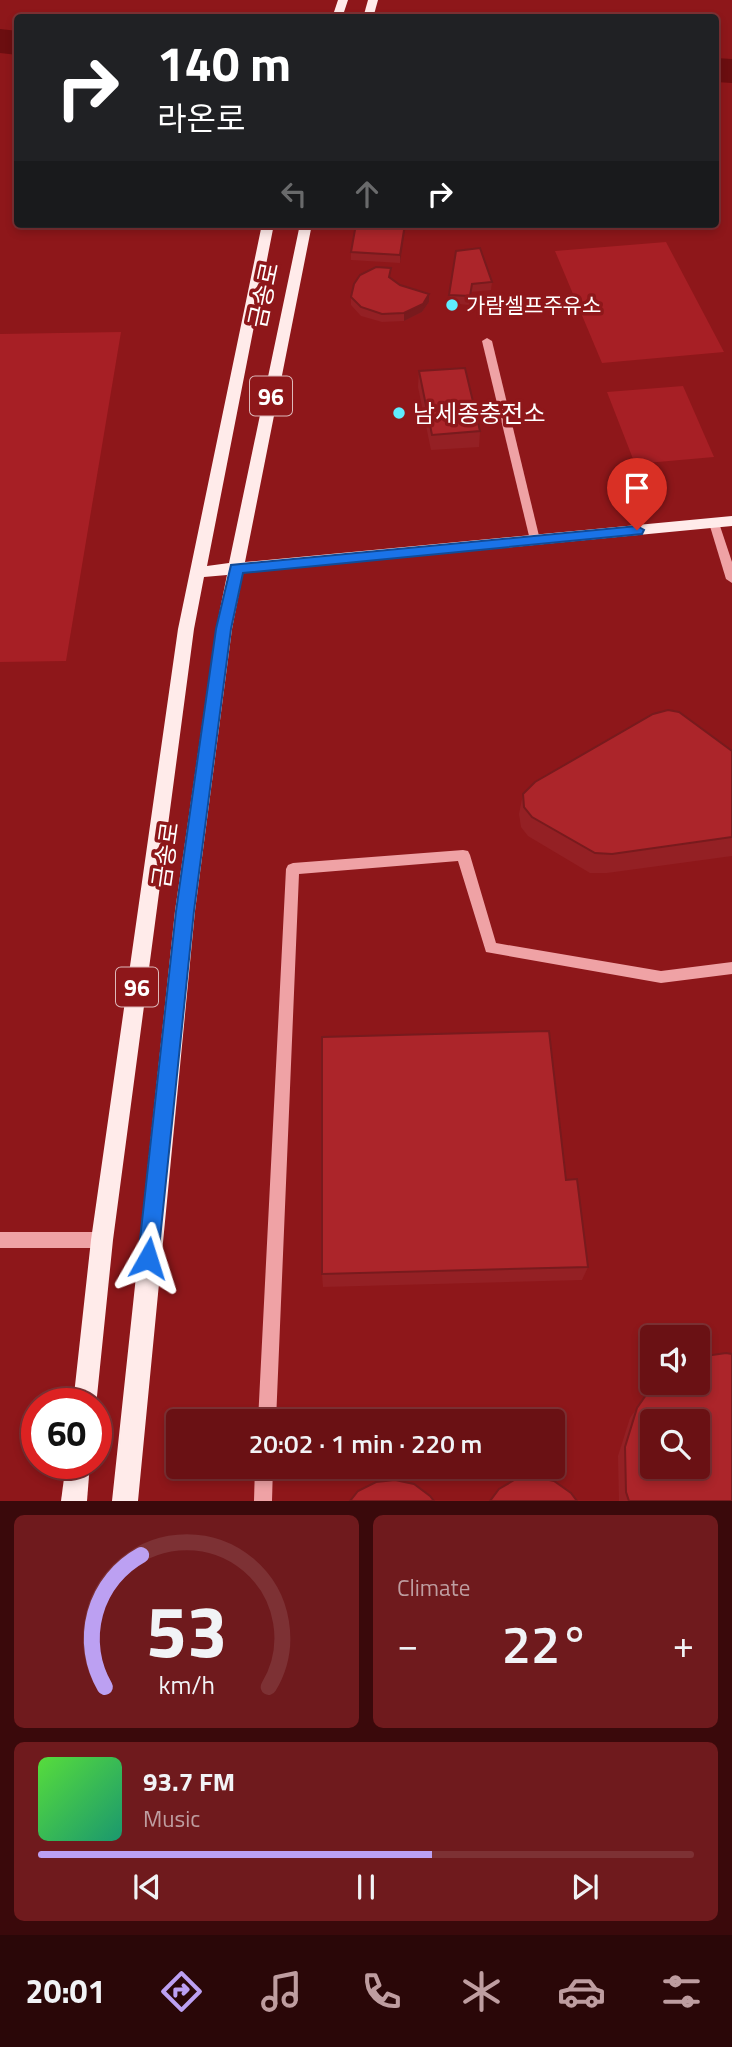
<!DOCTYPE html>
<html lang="en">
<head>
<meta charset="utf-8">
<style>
	body { margin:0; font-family:"Titillium Web","Noto Sans KR",sans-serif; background:#6f1a1d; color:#f1f3f6; height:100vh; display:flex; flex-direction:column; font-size:26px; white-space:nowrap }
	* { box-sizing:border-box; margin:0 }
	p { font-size:23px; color:#be9da0 }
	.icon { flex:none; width:38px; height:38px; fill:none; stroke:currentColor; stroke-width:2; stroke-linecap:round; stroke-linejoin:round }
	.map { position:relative; height:1501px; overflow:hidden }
	.side { display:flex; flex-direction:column; gap:14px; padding:14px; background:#3a090b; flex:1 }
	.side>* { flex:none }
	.hud { position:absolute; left:14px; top:14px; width:705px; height:214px; border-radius:7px; box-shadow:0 4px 10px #0003,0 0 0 2px #7d3134; background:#202124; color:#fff; overflow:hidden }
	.tools { position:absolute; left:640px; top:1325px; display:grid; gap:14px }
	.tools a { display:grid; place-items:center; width:70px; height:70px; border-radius:7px; background:#6a1114; box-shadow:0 4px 10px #0003,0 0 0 2px #7d3134; font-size:35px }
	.speed { position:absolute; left:21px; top:1388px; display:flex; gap:14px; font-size:35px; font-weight:700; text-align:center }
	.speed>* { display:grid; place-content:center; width:91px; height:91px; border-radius:50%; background:#6a1114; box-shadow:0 4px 10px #0003,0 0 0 2px #7d3134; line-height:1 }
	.speed .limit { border:10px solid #d22; background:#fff; color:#111 }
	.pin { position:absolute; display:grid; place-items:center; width:60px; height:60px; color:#fff; margin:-72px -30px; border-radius:50% 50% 50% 0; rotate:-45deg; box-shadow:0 0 7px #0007 }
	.pin .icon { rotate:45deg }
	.me { position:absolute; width:77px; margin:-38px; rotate:6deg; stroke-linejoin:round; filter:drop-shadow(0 0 5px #0008) }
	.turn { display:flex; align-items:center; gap:24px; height:147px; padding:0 28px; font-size:32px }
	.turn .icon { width:91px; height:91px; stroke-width:2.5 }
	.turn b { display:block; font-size:49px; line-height:60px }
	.lanes { display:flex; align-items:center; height:66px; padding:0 28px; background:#0003; justify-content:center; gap:35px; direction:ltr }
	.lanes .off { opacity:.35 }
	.big { font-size:52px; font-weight:600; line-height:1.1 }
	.side .widget { flex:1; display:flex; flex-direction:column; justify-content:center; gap:10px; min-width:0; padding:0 24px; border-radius:10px; background:#6f1a1d }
	.side .dial { align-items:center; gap:0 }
	.dial svg { height:182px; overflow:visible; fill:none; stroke:#7d3134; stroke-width:7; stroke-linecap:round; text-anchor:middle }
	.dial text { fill:#f1f3f6; stroke:none }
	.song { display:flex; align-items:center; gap:21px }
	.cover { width:84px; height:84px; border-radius:10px; background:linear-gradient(135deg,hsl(110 70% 55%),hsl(160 70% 35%)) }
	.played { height:7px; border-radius:4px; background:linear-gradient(90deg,#bca0f2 60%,#7d3134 60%) }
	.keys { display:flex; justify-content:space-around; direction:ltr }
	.heat { display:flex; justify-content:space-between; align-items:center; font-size:38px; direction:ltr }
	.side .tiles { flex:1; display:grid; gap:14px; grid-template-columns:1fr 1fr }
	.widget:last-child { grid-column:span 2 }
	.trip { position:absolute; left:166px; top:1409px; width:399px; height:70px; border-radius:7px; background:#6a1114; box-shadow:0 4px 10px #0003,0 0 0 2px #7d3134; font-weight:600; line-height:70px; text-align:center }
	.tabs { display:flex; height:112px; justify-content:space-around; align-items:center; background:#2a0708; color:#be9da0 }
	.tabs .icon { width:49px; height:49px }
	.tabs .active { color:#bca0f2 }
	.tabs b { font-size:32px; color:#f1f3f6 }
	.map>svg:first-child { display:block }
	.green { fill:#a71f25 }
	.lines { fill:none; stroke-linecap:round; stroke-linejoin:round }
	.river { fill:#6b0e10; fill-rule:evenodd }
	.minor { fill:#efa2a5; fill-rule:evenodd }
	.major { fill:#ffebea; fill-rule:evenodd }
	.wall { fill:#942024 }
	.shaded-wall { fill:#781a1d }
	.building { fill:#ac252a; stroke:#781a1d; stroke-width:2; fill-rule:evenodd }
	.route { fill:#1a73e8; stroke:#114b97; stroke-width:2 }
	.poi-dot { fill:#60ecff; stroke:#8e171a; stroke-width:2.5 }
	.labels { text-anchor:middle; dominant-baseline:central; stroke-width:7; stroke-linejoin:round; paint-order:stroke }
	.far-poi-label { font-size:21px; fill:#fff; stroke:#8e171a; text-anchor:start }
	.shield { fill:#8e171a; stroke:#ddb9ba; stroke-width:2 }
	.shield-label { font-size:23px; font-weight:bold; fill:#fff }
	.street-label { font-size:24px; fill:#fff; stroke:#8e171a }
	.poi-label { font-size:24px; fill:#fff; stroke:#8e171a; text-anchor:start }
</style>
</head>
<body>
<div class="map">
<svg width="732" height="1501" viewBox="0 0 732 1501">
	<rect width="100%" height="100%" fill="#8e171a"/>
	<g class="green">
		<polygon points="666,242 724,352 602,363 555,251"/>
		<polygon points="121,332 66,661 0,662 0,334"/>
		<polygon points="683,386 714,457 635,464 607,392"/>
	</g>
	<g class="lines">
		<g class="river">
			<polygon points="0,29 18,31 18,55 0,53"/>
			<polygon points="716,58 732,59 732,83 716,82"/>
		</g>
		<g class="minor">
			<polygon points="487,338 492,341 540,540 535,544 530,540 482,341"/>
			<polygon points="714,519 719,523 732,562 732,583 726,579 709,523"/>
			<polygon points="463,850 468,851 470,855 496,943 661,971 732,962 732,974 661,983 486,952 458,861 299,874 276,1421 258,1421 286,869 288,865 293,863"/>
			<polygon points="0,1232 102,1232 108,1234 110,1240 108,1246 102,1248 0,1248"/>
			<polygon points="255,1466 273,1466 272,1501 254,1501"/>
		</g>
		<g class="major">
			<polygon points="338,0 348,0 342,18 332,18"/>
			<polygon points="368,0 378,0 373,18 363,18"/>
			<polygon points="262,224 274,224 207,566 229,563 300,224 312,224 245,562 732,516 732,526 243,573 232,629 195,911 138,1501 112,1501 175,911 216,629 227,575 204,577 194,629 113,1240 96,1406 96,1404 73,1404 91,1240 178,629"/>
			<polygon points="66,1463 90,1463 87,1501 61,1501"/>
		</g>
	</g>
	<g class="wall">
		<polygon points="406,224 400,263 351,260 351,252"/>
		<polygon points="456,251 492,282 491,290 471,292 469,305 449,303"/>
		<polygon points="391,278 400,285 429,302 422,312 404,321 382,322 361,316 351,305 351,297"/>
		<polygon points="419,371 480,431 479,447 431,450 418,387"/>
		<polygon points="732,751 732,856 607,873 590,873 528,836 521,827 519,814 523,794"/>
		<polygon points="566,1180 588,1267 582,1280 323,1287 322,1274"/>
		<polygon points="655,1382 732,1501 619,1501 618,1456 630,1418"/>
	</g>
	<g class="shaded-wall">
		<polygon points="405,224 406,224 400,263 400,255"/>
		<polygon points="429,294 429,302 422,312 404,321 404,313"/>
	</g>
	<g class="building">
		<polygon points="356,224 405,224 400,255 351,252"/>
		<polygon points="480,248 492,282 472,284 470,296 449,295 456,251"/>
		<polygon points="376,267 391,268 389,277 400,285 429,294 423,304 404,313 382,314 361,307 351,297 354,284 360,275"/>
		<polygon points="465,368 480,431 432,435 419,371"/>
		<polygon points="668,710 679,712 732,751 732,837 612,854 595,853 532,817 524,807 523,794 535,782 653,714"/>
		<polygon points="549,1031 566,1180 577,1179 588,1267 322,1274 322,1037"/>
		<path d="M726,1353L732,1354V1501H629L626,1492L625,1447L637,1408L655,1382H698V1357ZM653,1421H698V1466H653Z"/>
		<polygon points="535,1477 554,1481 571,1493 577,1501 490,1501 499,1489 516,1479"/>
		<polygon points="395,1480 414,1484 430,1496 434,1501 350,1501 358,1491 376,1482"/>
	</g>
	<polygon class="route" points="637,526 644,530 642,534 243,573 231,629 194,911 158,1258 155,1265 148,1268 141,1265 138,1258 176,911 216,629 231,565"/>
	<g class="poi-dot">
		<circle cx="452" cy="305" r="7"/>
		<circle cx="399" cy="413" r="7"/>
	</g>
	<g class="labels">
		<g class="far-poi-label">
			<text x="466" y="305">가람셀프주유소</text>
		</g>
		<g class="shield">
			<rect x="250" y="376.5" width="42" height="39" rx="5"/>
			<rect x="116" y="967.5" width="42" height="39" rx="5"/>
		</g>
		<g class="shield-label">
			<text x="271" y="396">96</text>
			<text x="137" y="987">96</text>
		</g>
		<g class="street-label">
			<text transform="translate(263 295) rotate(-78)">금송로</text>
			<text transform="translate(165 855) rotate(-82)">금송로</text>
		</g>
		<g class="poi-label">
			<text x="413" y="413">남세종충전소</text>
		</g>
	</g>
</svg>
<div class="tools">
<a><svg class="icon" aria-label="sound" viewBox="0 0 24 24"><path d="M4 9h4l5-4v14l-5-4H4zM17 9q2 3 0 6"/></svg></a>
<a><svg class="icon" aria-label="search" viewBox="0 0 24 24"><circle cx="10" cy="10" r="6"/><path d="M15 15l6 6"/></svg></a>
</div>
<div class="speed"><div class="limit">60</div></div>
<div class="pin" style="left:637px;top:530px;background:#d93025"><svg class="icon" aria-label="arrive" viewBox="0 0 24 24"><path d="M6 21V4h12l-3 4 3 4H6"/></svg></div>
<svg class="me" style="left:148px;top:1258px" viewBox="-20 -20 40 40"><path d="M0-17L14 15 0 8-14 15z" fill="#1a73e8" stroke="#fff" stroke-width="4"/></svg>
<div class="trip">20:02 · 1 min · 220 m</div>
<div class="hud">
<div class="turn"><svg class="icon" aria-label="right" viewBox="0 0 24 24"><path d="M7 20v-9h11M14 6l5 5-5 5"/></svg><div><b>140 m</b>라온로</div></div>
<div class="lanes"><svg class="icon off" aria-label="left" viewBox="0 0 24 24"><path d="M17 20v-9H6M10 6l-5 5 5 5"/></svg><svg class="icon off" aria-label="ahead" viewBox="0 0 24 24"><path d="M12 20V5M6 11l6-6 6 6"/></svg><svg class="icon" aria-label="right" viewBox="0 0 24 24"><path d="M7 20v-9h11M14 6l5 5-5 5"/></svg></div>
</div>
</div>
<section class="side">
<div class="tiles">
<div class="widget dial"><svg viewBox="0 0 100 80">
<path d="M14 69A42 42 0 1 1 86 69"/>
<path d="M14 69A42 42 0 0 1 30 11" stroke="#bca0f2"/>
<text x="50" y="56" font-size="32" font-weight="700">53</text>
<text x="50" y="72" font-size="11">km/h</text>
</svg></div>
<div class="widget"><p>Climate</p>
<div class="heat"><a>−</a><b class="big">22°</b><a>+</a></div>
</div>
<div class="widget">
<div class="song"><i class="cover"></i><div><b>93.7 FM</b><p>Music</p></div></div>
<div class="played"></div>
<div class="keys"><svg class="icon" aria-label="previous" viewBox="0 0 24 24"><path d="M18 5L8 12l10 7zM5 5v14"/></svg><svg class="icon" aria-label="pause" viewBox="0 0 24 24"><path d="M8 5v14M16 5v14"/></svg><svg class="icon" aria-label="next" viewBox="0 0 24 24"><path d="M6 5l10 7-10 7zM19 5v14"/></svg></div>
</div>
</div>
</section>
<nav class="tabs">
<b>20:01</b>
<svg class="icon active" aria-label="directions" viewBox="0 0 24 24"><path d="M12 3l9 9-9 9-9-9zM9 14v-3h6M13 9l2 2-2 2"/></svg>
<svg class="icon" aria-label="music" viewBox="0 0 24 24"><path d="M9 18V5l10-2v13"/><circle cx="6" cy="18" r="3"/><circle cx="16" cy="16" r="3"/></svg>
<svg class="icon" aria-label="phone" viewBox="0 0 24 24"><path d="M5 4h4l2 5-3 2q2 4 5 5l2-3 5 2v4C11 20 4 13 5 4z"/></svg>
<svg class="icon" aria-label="climate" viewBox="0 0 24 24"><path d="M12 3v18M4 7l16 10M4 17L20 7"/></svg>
<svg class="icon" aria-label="car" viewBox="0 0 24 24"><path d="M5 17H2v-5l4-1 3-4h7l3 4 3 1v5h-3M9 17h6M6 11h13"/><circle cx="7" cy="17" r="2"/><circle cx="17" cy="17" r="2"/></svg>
<svg class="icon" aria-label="filters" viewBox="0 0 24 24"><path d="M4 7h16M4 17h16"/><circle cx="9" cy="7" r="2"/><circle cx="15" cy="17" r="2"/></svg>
</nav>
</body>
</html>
